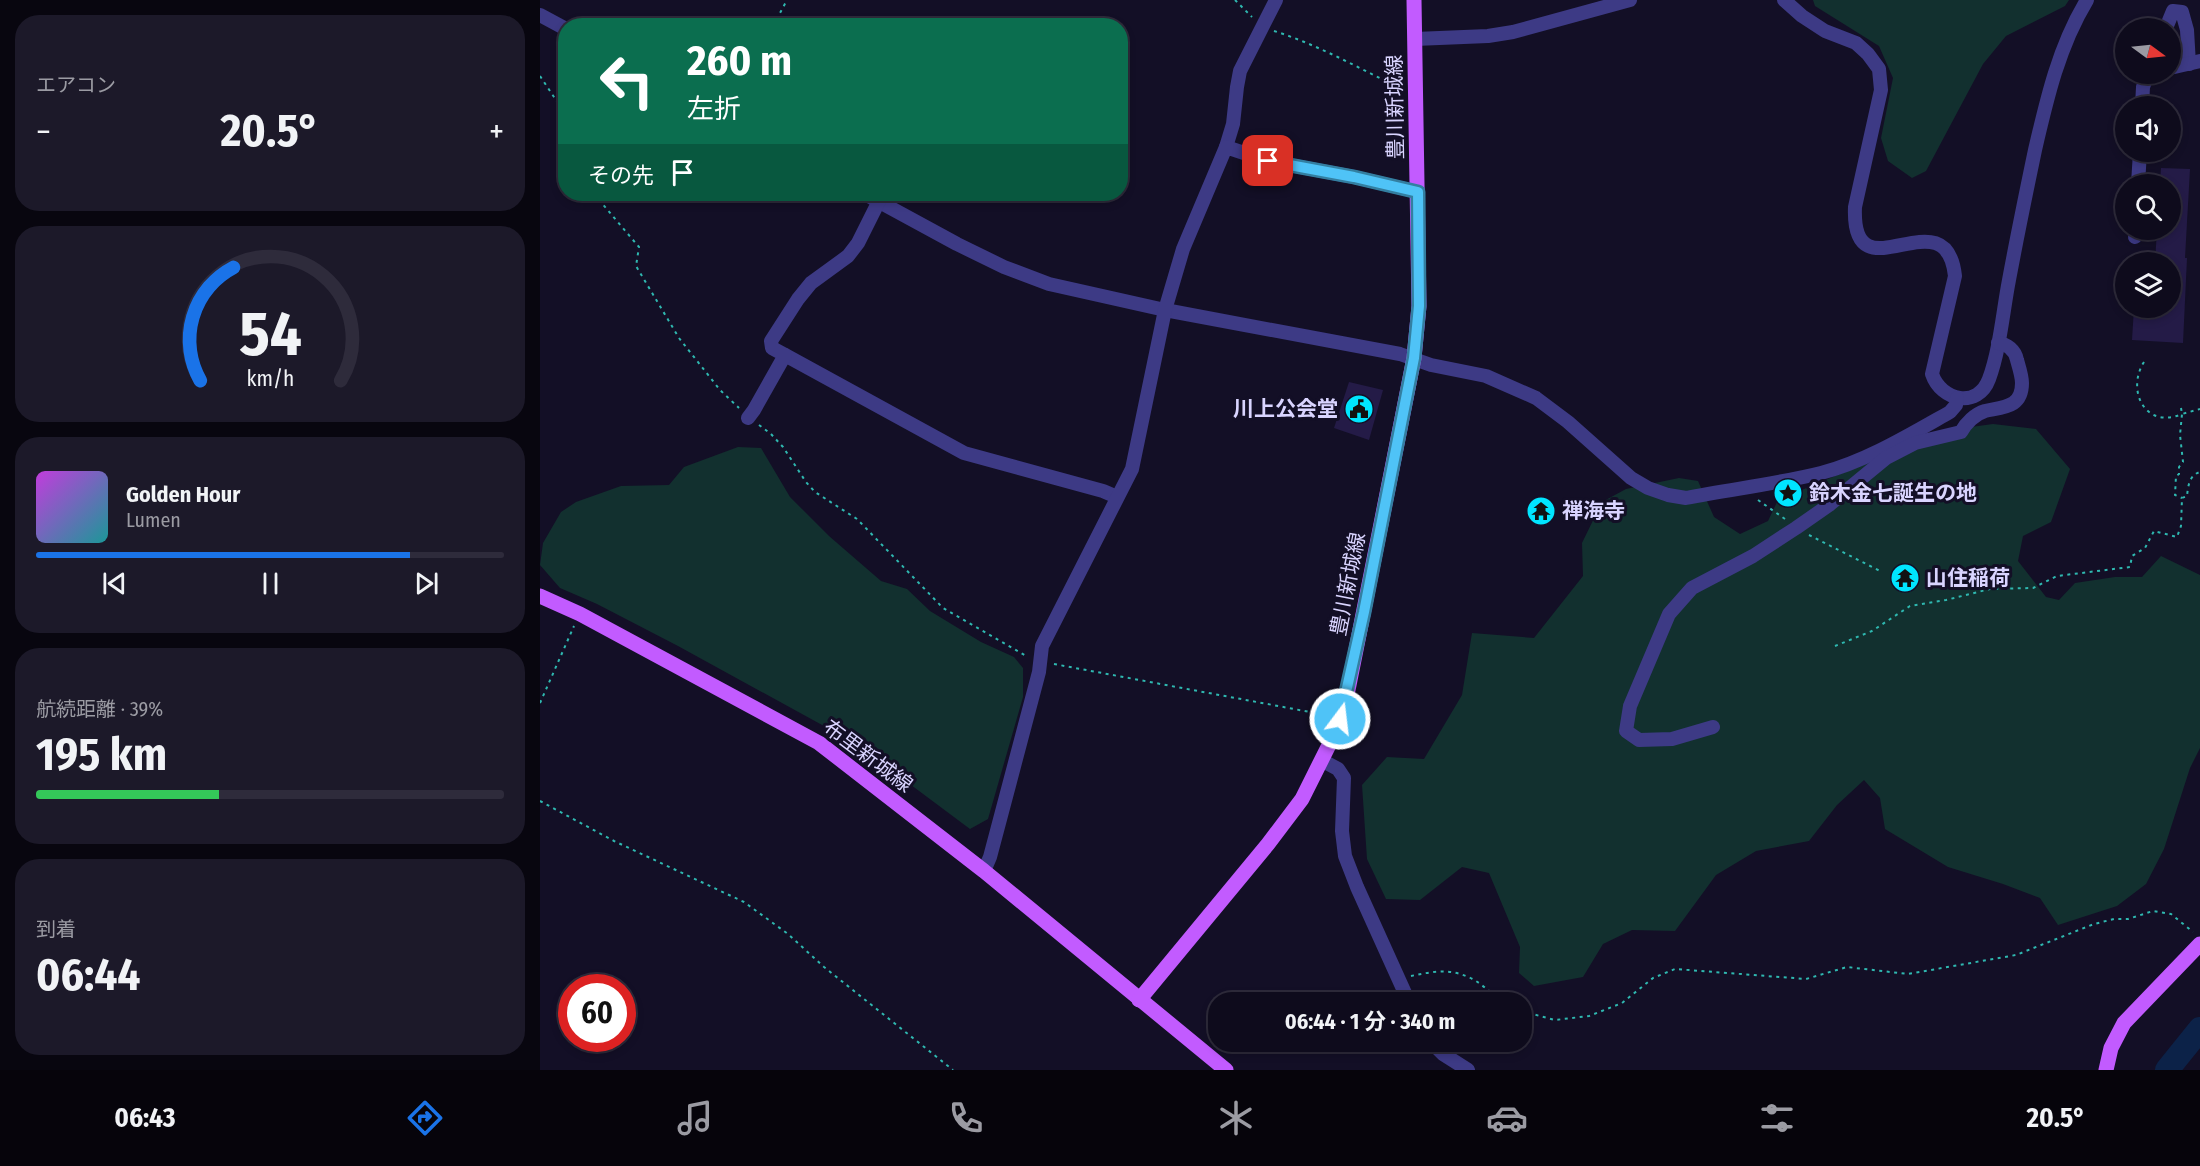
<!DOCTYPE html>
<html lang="ja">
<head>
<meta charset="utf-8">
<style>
	body { margin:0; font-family:"Fira Sans Condensed","Noto Sans JP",sans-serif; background:#1c1929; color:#f1f3f6; height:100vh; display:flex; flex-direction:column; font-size:22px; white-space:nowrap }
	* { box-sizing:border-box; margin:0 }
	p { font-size:20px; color:#9b9ba3 }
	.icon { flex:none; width:33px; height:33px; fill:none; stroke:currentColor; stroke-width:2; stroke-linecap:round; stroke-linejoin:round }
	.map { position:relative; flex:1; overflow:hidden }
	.side { display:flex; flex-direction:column; gap:15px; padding:15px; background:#08060f; width:540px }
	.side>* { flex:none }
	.banner { position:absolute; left:18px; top:18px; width:570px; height:183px; border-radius:24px; box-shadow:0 3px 9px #0003,0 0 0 2px #2e2b3b; background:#0b6e4f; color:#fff; overflow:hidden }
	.needle { width:39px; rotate:105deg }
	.buttons { position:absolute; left:1575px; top:18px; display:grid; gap:12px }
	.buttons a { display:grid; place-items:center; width:66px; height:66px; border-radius:50%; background:#0e0b1c; box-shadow:0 3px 9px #0003,0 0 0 2px #2e2b3b; font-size:30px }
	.speed { position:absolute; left:18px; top:974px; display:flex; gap:12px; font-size:30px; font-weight:700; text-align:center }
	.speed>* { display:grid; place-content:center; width:78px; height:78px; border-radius:50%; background:#0e0b1c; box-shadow:0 3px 9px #0003,0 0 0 2px #2e2b3b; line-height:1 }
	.speed .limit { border:9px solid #d22; background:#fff; color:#111 }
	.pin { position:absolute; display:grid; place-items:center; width:51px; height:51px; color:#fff; margin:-26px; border-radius:12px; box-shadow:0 3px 9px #0006 }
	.me { position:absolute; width:66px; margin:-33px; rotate:15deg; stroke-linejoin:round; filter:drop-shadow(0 0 4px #0008) }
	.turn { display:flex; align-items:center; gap:21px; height:126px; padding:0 30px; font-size:27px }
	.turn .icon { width:78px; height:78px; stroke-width:2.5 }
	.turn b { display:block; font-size:42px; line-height:51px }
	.then { display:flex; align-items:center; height:57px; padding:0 30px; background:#0003; gap:12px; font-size:22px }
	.big { font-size:45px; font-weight:700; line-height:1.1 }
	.side .widget { flex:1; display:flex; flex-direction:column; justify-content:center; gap:9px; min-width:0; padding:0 21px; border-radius:24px; background:#1c1929 }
	.side .dial { align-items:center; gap:0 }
	.dial svg { height:156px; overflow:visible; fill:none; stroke:#2e2b3b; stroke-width:7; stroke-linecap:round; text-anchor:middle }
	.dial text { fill:#f1f3f6; stroke:none }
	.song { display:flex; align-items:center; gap:18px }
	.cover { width:72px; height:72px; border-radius:9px; background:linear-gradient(135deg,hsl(290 70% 55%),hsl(180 70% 35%)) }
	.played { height:6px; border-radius:3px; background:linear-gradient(90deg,#1a73e8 80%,#2e2b3b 80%) }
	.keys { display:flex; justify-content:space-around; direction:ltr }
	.heat { display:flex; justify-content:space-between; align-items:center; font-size:33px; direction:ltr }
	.charge { height:9px; border-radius:4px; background:linear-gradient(90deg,#34c759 39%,#2e2b3b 0) }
	.trip { position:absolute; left:668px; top:992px; width:324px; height:60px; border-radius:24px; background:#0e0b1c; box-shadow:0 3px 9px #0003,0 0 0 2px #2e2b3b; font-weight:700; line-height:60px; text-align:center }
	.menu { display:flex; height:96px; justify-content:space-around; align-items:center; background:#06040b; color:#9b9ba3 }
	.menu .icon { width:42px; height:42px }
	.menu .selected { color:#1a73e8 }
	.menu b { font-size:27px; color:#f1f3f6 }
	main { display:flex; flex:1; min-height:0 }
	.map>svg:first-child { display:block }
	.green { fill:#12302f }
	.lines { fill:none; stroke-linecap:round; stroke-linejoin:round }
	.river { stroke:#0c2248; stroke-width:24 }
	.building { fill:#241b47 }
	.path { stroke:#2fb8b0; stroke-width:2; stroke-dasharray:3 4.5; stroke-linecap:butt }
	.minor { stroke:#3d3a85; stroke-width:14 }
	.major { stroke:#c25bff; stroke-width:15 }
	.route-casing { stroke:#337fa1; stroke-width:15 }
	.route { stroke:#4fc3f7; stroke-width:10 }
	.labels { text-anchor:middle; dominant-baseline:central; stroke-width:6; stroke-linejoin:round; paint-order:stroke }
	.street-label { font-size:21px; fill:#d9d4ff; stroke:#130f26 }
	.poi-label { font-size:21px; font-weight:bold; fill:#d9d4ff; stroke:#130f26; text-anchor:start }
</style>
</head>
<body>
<main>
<section class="side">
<div class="widget"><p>エアコン</p>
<div class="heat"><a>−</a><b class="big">20.5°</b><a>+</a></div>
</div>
<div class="widget dial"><svg viewBox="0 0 100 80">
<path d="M14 69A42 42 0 1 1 86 69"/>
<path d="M14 69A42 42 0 0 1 31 11" stroke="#1a73e8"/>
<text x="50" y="56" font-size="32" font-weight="700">54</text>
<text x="50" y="72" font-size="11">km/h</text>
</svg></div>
<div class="widget">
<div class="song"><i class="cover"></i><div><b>Golden Hour</b><p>Lumen</p></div></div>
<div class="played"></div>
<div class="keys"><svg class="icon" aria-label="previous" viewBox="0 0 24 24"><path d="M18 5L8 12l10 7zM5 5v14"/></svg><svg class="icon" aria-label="pause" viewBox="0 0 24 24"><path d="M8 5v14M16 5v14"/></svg><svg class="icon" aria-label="next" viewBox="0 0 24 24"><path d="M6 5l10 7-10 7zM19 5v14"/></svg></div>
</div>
<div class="widget"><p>航続距離 · 39%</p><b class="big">195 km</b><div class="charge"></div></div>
<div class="widget"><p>到着</p><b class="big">06:44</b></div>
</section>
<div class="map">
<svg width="1660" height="1070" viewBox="0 0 1660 1070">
	<rect width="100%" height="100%" fill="#130f26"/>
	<g class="green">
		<polygon points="1273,0 1529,0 1525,6 1466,36 1443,64 1386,171 1372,178 1348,161 1341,138 1353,78 1339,46 1275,6"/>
		<polygon points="1453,424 1496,429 1530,469 1511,522 1483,536 1478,561 1506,597 1519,600 1535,583 1575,577 1602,577 1621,556 1660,575 1660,748 1650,768 1624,849 1606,884 1577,906 1518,925 1500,898 1463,884 1408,867 1345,829 1340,798 1324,780 1297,805 1269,841 1216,851 1176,875 1135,931 1092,930 1063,944 1043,977 994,986 979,973 980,947 949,873 922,867 880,900 846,899 827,859 822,785 847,757 884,759 922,695 932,633 994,638 1043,576 1042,543 1062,502 1086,489 1139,478 1158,481 1174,517 1200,534 1228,521 1238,500 1402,431"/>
		<polygon points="198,447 221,448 250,497 289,536 341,581 367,589 390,611 441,642 474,657 483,668 483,697 448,819 430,829 355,773 293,731 138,646 57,604 20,588 0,565 3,543 21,512 36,502 81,486 129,485 144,467"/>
	</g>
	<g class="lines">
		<polyline class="river" points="1627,1070 1660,1029"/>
	</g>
	<g class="building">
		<polygon points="1621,168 1650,169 1645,258 1647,258 1643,343 1592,340 1594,308 1630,308 1630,262 1615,262 1617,230 1630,230 1630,184 1620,184"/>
		<polygon points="809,382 843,390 829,440 794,428"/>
	</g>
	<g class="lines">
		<g class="path">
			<polyline points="695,0 712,17"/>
			<polyline points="233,26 247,0"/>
			<path d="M734,31C779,45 820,69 862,89"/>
			<polyline points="0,76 26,115"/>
			<polyline points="54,194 99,247 96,266 139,338 180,390 199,408"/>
			<path d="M1604,362C1586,390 1605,430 1642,414L1640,435L1643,462L1639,467V474L1636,476L1635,495L1642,498"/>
			<polyline points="1641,408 1642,414 1660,409"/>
			<polyline points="219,425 231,434 243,447 266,482 275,492 317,519 403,608 488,657"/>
			<polyline points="1218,500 1245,519"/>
			<polyline points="1269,535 1342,572"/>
			<path d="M1295,646L1332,631L1370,606L1406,600L1450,589L1493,588L1517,576L1590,567L1592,556L1605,548L1614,531L1637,537L1641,526L1642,498L1647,496C1648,487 1649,475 1660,472"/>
			<polyline points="514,664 786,715"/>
			<polyline points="0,703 34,626"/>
			<polyline points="0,801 74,841 204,902 248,934 284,967 413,1070"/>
			<path d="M871,976C890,972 909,968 928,977C941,982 951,994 963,1002"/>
			<polyline points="981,1011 1015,1020 1049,1016 1082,1003 1113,978 1135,969 1266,979 1307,967 1368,974 1476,955 1554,924 1574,919 1588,919 1613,911 1631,914 1653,932"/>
		</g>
		<g class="minor">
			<path d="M1244,0L1262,16L1285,31L1316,43L1328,54L1339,69L1341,90L1315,207C1311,301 1406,192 1415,276L1392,374C1401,401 1438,409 1449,379C1460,349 1463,311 1469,280C1477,237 1486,193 1495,150C1507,98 1519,46 1547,0"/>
			<polyline points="0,15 26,29"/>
			<polyline points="1626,28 1633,11 1642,12 1647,30 1649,64"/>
			<polyline points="875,39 948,36 973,32 1090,0"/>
			<polyline points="1630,68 1660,61"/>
			<polyline points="1602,106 1603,87 1608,74"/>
			<polyline points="686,147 693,124 697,87 700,71 736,0"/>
			<polyline points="1598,184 1600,152"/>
			<path d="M325,194L417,244L464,267L509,284L625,310L860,354L891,365L946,376L996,398L1028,422L1091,478L1108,488L1128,495L1146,498C1191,489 1237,484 1281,473C1325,462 1371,434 1410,412L1416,405L1417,398"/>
			<polyline points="1595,237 1596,230"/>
			<polyline points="245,355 424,453 563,491 577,497"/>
			<polyline points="208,418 214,410 245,355 232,348 231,341 258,299 271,283 308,256 318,243 339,201"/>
			<path d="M1173,727L1132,739L1099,740L1086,731L1090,706L1129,614L1152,588L1213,556L1256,528L1289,505L1346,458L1375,443L1421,432C1426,423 1435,414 1445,411C1463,407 1482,408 1482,383C1482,376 1479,367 1477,360C1475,350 1467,344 1458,343"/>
			<polyline points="783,761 798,769 804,778 802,831 805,856 817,887 869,1002"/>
			<polyline points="444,871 450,857 499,672 502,646 592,469 625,310 643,249 686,147 728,161 814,177 878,192"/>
			<polyline points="890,1041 903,1054 928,1070"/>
		</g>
		<g class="major">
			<polyline points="0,596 40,614 279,743 444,871 686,1070"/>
			<polyline points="599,1000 728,844 762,799 790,743 808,690 874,358 879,306 874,0"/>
			<polyline points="1566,1070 1571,1048 1584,1023 1660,944"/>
		</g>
	</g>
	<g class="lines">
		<g class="route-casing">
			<polyline id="route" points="728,161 814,177 878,192 879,306 874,358 824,612 800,719"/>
		</g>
		<use href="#route" class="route"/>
	</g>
	<defs>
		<g id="civic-disc" transform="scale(1.5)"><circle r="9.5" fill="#00e5ff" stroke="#130f26"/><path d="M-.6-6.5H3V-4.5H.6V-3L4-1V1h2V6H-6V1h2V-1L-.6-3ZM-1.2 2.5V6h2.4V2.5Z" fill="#111"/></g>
		<g id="sight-disc" transform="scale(1.5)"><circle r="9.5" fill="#00e5ff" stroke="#130f26"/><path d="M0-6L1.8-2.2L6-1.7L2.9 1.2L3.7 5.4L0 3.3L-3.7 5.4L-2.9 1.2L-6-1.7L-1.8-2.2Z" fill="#111"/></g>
		<g id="temple-disc" transform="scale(1.5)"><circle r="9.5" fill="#00e5ff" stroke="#130f26"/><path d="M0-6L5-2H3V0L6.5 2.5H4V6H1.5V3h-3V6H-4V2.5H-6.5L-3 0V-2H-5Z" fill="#111"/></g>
	</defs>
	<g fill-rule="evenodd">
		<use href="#civic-disc" x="819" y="409"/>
		<use href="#sight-disc" x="1248" y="493"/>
		<use href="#temple-disc" x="1001" y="511"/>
		<use href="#temple-disc" x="1365" y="578"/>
	</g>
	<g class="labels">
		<g class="street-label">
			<text transform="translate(855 107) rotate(-91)">豊川新城線</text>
			<text transform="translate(808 584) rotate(-79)">豊川新城線</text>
			<text transform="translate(328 756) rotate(37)">布里新城線</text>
		</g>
		<g class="poi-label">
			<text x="798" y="409" text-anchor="end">川上公会堂</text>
			<text x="1269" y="493">鈴木金七誕生の地</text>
			<text x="1022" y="511">禅海寺</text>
			<text x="1386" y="578">山住稲荷</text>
		</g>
	</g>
</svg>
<div class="buttons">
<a><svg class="needle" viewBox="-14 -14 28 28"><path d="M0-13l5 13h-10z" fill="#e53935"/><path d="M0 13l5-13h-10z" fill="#9b9ba3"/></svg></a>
<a><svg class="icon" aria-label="sound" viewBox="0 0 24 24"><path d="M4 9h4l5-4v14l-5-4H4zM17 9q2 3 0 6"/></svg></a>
<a><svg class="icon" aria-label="search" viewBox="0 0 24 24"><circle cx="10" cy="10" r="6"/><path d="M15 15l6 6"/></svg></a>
<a><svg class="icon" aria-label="layers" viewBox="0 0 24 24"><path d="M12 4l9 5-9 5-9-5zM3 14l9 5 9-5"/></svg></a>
</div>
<div class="speed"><div class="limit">60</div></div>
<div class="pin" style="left:728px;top:161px;background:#d93025"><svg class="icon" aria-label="arrive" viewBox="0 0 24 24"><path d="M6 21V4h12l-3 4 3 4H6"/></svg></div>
<svg class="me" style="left:800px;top:719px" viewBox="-20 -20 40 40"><circle r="17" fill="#4fc3f7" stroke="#fff" stroke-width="3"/><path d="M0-11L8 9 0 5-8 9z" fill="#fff"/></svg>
<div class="trip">06:44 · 1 分 · 340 m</div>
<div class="banner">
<div class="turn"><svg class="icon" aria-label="left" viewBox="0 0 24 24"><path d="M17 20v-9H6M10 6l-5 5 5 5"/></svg><div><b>260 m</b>左折</div></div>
<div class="then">その先<svg class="icon" aria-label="arrive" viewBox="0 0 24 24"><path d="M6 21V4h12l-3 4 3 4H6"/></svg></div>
</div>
</div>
</main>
<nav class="menu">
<b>06:43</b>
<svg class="icon selected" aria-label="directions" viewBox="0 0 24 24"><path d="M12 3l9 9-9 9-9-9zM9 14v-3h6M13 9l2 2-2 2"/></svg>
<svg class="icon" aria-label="music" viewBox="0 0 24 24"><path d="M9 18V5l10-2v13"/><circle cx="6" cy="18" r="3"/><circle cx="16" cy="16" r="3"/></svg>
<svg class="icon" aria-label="phone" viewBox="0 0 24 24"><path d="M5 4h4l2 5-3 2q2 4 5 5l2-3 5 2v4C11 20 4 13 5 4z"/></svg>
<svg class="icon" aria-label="climate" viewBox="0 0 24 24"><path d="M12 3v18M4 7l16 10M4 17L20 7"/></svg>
<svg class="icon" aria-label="car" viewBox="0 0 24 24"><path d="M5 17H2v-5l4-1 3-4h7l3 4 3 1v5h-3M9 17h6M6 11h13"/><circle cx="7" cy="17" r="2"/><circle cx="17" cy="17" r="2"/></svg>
<svg class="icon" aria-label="filters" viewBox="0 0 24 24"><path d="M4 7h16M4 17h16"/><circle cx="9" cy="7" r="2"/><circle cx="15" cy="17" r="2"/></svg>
<b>20.5°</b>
</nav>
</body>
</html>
